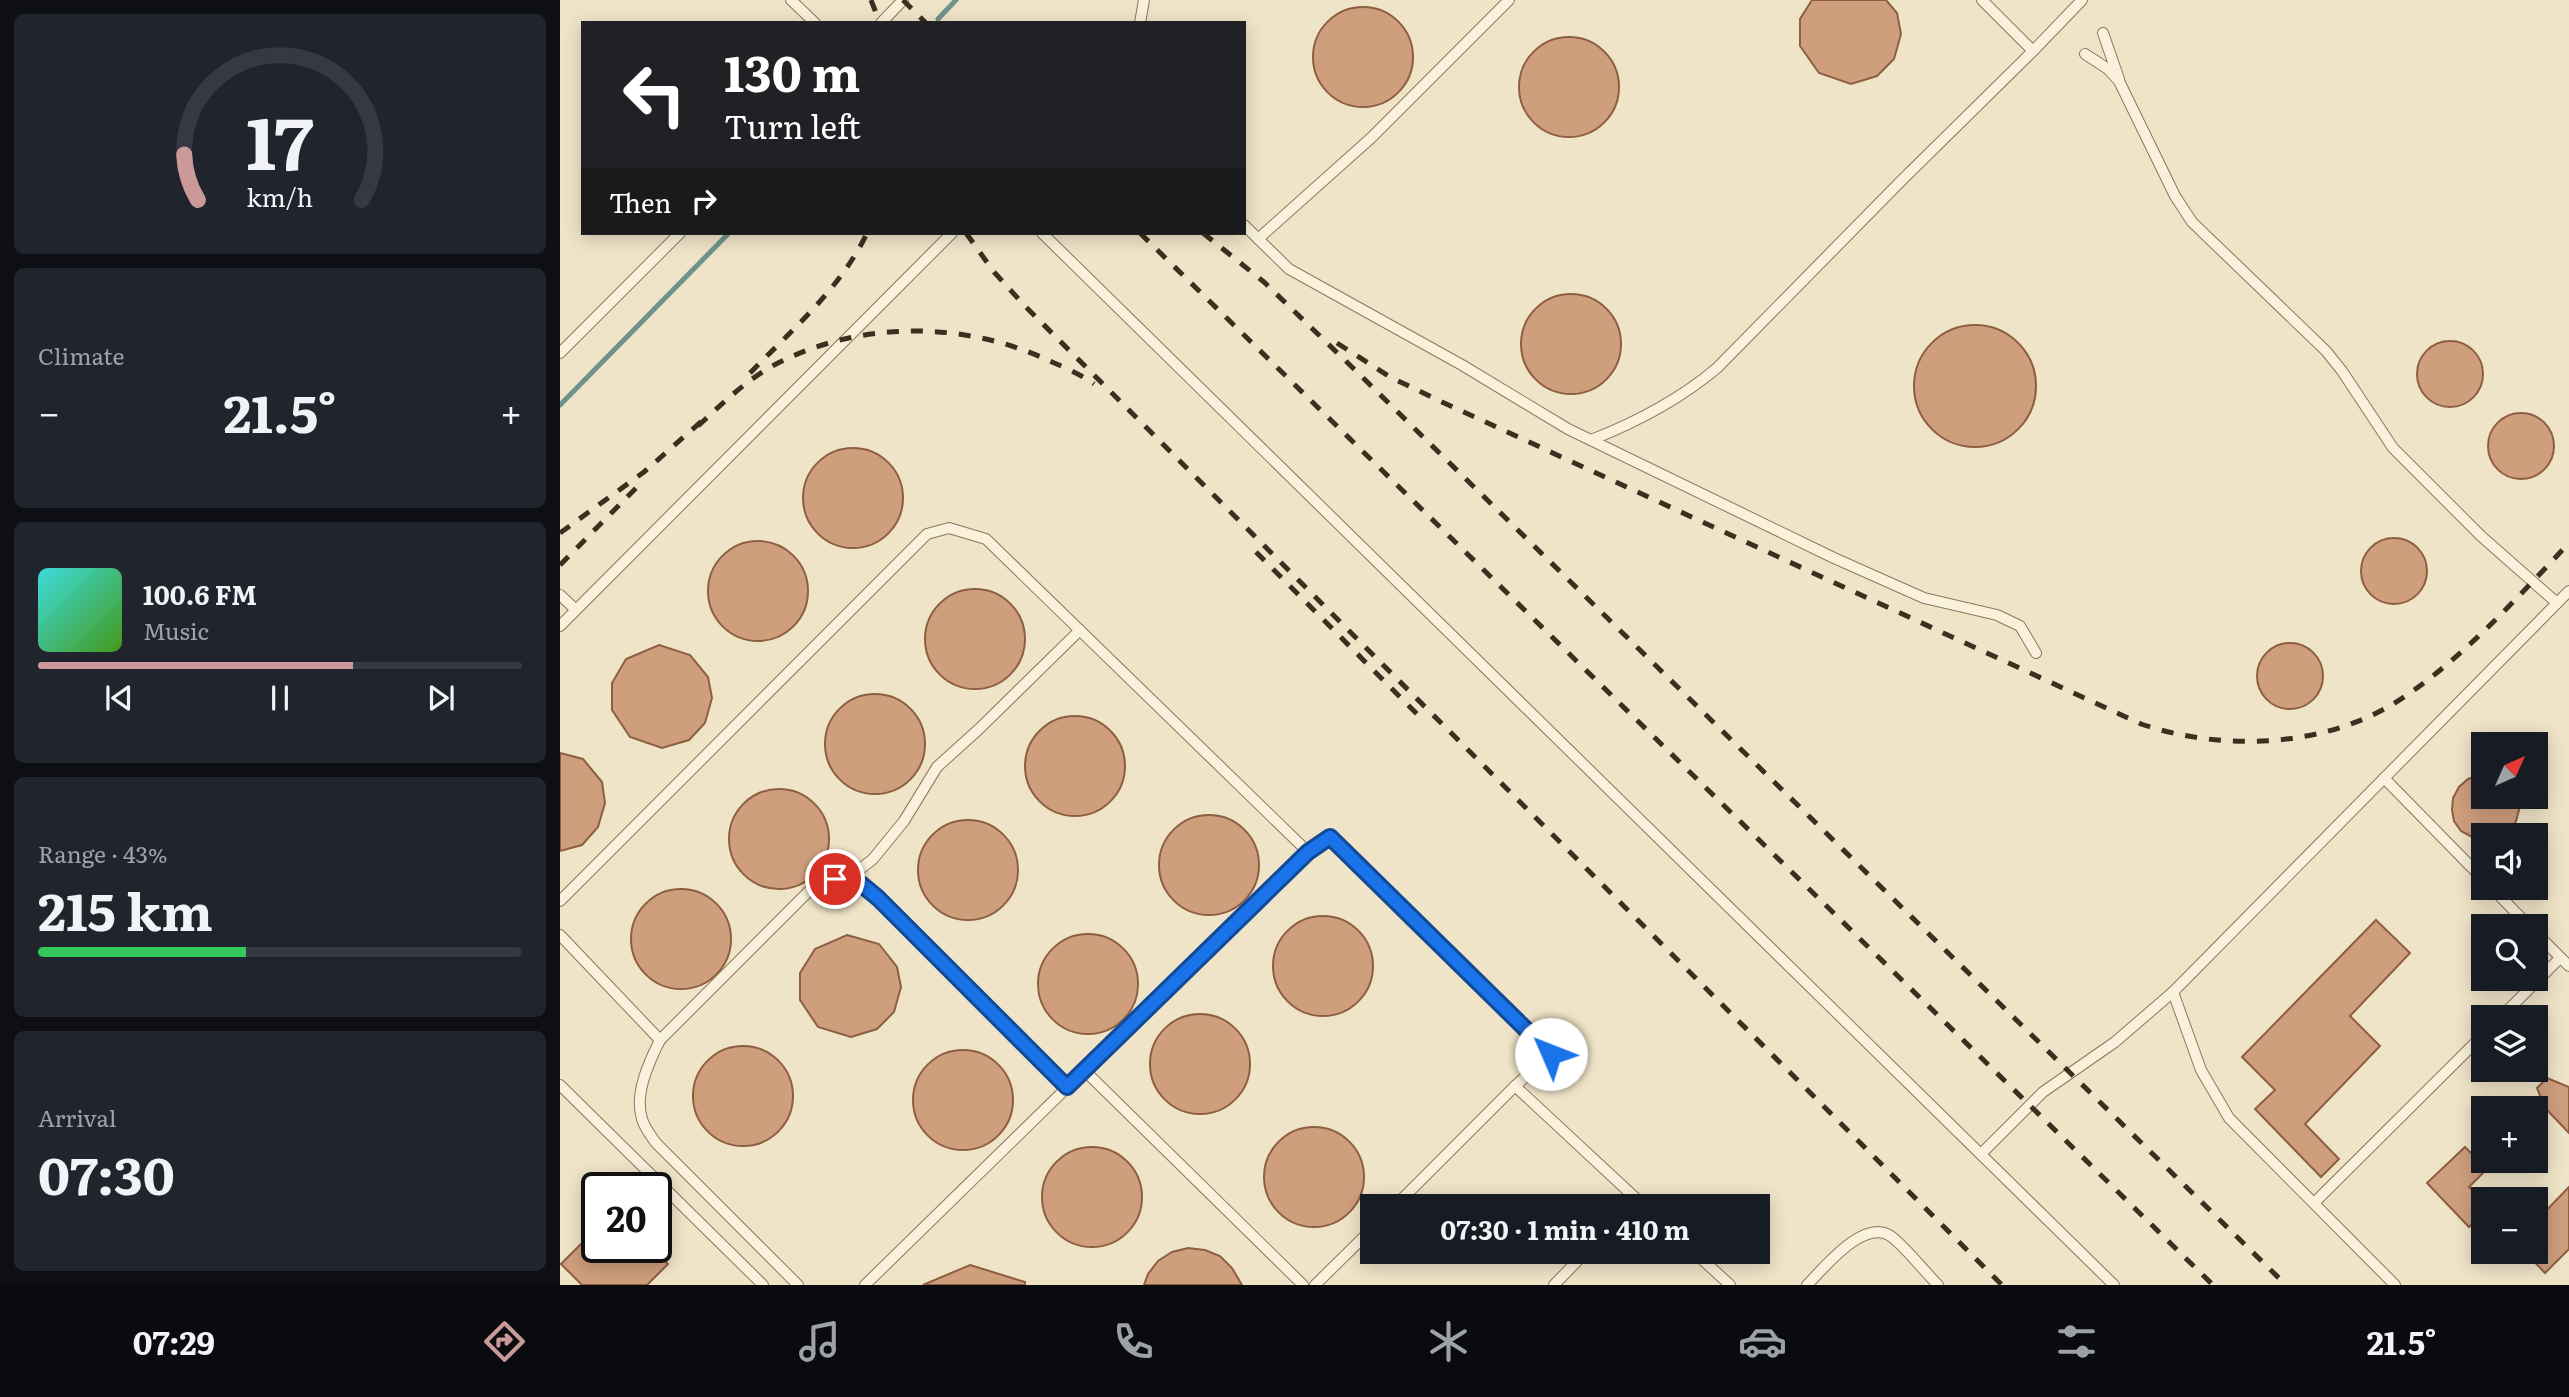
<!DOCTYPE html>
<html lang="en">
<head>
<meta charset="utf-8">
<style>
	body { margin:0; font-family:Literata,serif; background:#20242c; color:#f1f3f6; height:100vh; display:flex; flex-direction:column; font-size:26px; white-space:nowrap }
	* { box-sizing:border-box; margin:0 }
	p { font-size:23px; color:#9ea1a6 }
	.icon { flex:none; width:38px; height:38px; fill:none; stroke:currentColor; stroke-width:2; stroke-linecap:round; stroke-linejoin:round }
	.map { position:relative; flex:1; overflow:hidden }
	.sheet { display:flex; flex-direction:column; gap:14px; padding:14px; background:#0d0f14; width:560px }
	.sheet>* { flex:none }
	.banner { position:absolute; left:21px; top:21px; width:665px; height:214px; border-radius:0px; box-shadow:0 4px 18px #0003; background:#202124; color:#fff; overflow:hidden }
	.needle { width:46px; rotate:45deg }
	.tools { position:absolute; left:1911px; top:732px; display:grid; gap:14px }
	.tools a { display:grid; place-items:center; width:77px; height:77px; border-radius:0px; background:#171b24; box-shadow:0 4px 18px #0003; font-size:35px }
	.speed { position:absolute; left:21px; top:1172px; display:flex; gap:14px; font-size:35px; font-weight:700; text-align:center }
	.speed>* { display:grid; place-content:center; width:91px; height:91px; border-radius:50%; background:#171b24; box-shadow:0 4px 18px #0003; line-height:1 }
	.speed .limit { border:4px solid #111; border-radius:10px; background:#fff; color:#111 }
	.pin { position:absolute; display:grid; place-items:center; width:60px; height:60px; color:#fff; margin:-30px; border:4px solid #fff; border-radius:50%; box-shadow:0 2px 7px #0007 }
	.me { position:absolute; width:77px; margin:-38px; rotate:314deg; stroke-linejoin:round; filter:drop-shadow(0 0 5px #0008) }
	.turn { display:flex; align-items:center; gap:24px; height:147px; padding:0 28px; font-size:32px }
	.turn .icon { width:91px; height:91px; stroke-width:2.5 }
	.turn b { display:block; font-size:49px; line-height:60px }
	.then { display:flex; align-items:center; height:66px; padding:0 28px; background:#0003; gap:14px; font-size:26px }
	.big { font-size:52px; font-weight:700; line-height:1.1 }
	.sheet .widget { flex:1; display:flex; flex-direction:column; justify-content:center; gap:10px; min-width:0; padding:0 24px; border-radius:10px; background:#20242c }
	.sheet .dial { align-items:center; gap:0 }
	.dial svg { height:182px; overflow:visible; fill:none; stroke:#363941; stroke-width:7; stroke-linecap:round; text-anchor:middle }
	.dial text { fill:#f1f3f6; stroke:none }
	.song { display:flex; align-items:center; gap:21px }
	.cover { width:84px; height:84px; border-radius:10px; background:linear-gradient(135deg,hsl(180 70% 55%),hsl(100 70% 35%)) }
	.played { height:7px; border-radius:4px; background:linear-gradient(90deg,#cc999b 65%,#363941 65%) }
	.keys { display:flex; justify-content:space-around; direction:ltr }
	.heat { display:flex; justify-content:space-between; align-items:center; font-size:38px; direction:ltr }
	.charge { height:10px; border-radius:5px; background:linear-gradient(90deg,#34c759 43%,#363941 0) }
	.trip { position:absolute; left:800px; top:1194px; width:410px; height:70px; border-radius:0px; background:#171b24; box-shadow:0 4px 18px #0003; font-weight:700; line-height:70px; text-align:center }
	.tabs { display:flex; height:112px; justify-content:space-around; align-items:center; background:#090b0e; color:#9ea1a6 }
	.tabs .icon { width:49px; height:49px }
	.tabs .selected { color:#cc999b }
	.tabs b { font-size:32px; color:#f1f3f6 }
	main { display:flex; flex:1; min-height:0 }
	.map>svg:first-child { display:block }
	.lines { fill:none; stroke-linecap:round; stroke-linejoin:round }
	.stream { stroke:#6f938a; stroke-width:5 }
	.building { fill:#cf9f7d; stroke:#8d5f41; stroke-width:2 }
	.service-casing { stroke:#8d765c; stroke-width:12 }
	.service { stroke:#faf1dc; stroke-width:10 }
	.rail { stroke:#3d2e20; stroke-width:5; stroke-dasharray:12 12; stroke-linecap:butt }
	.route-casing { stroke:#114b97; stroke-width:18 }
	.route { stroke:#1a73e8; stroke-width:12 }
</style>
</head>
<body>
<main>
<section class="sheet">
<div class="widget dial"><svg viewBox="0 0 100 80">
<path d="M14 69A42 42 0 1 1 86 69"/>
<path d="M14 69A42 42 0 0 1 8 49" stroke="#cc999b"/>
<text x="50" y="56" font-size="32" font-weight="700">17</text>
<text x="50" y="72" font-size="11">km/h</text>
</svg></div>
<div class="widget"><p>Climate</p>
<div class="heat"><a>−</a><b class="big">21.5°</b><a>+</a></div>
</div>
<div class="widget">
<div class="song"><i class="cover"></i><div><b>100.6 FM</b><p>Music</p></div></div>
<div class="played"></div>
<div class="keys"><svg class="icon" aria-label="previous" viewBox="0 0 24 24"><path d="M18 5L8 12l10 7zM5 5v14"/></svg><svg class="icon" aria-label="pause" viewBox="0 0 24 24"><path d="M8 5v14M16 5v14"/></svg><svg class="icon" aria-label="next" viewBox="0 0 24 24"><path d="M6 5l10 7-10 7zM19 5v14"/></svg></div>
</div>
<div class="widget"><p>Range · 43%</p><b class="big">215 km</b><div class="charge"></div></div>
<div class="widget"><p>Arrival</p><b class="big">07:30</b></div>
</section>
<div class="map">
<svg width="2009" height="1285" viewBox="0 0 2009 1285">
	<rect width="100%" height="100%" fill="#f0e4c8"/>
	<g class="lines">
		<g class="stream">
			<polyline points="378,19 396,0"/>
			<polyline points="0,405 169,233"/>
		</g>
	</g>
	<g class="building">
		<polygon points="1252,0 1326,0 1337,13 1341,34 1334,59 1317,76 1291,84 1259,73 1240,46 1240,19"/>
		<circle cx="803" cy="57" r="50"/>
		<circle cx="1009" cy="87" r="50"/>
		<circle cx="1011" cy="344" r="50"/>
		<circle cx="1415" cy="386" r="61"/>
		<circle cx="1890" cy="374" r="33"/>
		<circle cx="1961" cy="446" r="33"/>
		<circle cx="293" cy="498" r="50"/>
		<circle cx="1834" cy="571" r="33"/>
		<circle cx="198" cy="591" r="50"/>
		<circle cx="415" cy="639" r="50"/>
		<circle cx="1730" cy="676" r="33"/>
		<polygon points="99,645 130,655 148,677 152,698 145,723 129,740 102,748 70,737 52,710 52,683 66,659"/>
		<circle cx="315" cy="744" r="50"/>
		<circle cx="515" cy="766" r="50"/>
		<polygon points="0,753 23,759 42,782 45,803 38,827 22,845 0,851"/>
		<polygon points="1923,774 1923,796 1956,796 1959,810 1956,821 1949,832 1946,835 1923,835 1923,843 1901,831 1894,821 1892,810 1893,798 1899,787 1908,779"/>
		<circle cx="219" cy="839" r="50"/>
		<circle cx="649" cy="865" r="50"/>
		<circle cx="408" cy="870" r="50"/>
		<circle cx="121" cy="939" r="50"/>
		<circle cx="763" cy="966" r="50"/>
		<polygon points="1816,920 1850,953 1790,1016 1820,1046 1745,1124 1779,1159 1761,1177 1695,1109 1715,1090 1682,1057"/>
		<circle cx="528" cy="984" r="50"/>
		<polygon points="287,935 319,944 337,967 341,987 334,1012 317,1029 291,1037 258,1027 240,1000 240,973 255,949"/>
		<circle cx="640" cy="1064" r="50"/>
		<circle cx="183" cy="1096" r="50"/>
		<circle cx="403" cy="1100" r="50"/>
		<polygon points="1987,1078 2009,1087 2009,1133 1985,1108 1977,1088"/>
		<circle cx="754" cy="1177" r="50"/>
		<polygon points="1905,1147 1927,1169 1909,1187 1923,1201 1923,1214 1909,1227 1867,1183"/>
		<circle cx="532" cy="1197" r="50"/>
		<polygon points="2009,1187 2009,1249 1985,1273 1964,1251 1976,1251 1976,1221"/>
		<polygon points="37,1228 37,1248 92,1248 108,1264 87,1285 22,1285 1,1264"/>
		<polygon points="628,1248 645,1250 660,1256 672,1268 682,1285 584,1285 588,1274 598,1261 612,1252"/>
		<polygon points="410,1265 465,1282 465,1285 363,1285"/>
	</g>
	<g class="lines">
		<g class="service-casing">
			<g id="service">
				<polyline points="231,0 255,23"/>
				<polyline points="1422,0 1473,51 1522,0"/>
				<polyline points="321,23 343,0"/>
				<polyline points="580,23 584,0"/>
				<polyline points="1543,33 1559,79"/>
				<polyline points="1525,54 1548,69 1559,81 1615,196 1632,222 1766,351 1782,371 1833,448 1921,536 1997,603"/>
				<polyline points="684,225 729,269 902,365 1008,429 1274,558 1364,598 1437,615 1460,626 1476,653"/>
				<polyline points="482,233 1554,1285"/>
				<polyline points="698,239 811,138 949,0"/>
				<polyline points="0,353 120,233"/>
				<path d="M1031,440C1077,422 1119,400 1157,368L1342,180L1473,51"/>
				<polyline points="0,595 16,610"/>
				<polyline points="0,626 392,233"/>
				<polyline points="1824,778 1923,879"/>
				<polyline points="285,881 313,859 344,821 377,767 419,729 520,630"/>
				<polyline points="1931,887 1969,926"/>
				<polyline points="0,901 367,534 389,528 426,539 748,852 770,837 991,1054 955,1086 1084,1206"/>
				<polyline points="1976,933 2009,966"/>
				<polyline points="0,935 100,1040"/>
				<polyline points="1613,992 1641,1070 1669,1118 1835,1285"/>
				<polyline points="1941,1017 2000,958"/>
				<polyline points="524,1070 743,1285"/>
				<polyline points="0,1085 203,1285"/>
				<polyline points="1421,1154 1483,1092 1555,1042 1613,992 2009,591"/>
				<polyline points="1754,1203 1923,1035"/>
				<polyline points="835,1206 955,1086"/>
				<polyline points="1133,1251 1170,1285"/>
				<path d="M238,1285L96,1143C91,1136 84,1127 82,1119C74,1094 89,1062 100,1040L253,887L275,879L301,884L507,1087"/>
				<polyline points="305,1285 748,852"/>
				<polyline points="755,1285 812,1229"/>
				<polyline points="994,1285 1027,1251"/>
				<path d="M1247,1285C1264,1268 1305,1216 1332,1237C1348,1250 1363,1270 1378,1285"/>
			</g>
		</g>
		<use href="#service" class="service"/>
		<g class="rail">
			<polyline points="311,0 320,23"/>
			<polyline points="343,0 366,23"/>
			<polyline points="406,233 434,272 464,305 1442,1285"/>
			<polyline points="580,233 1653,1285"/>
			<polyline points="643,233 704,282 794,369 1726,1285"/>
			<path d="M777,343L830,377L880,401L1581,724C1660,751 1760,748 1833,704C1898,664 1956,599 2009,543"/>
			<path d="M190,373C232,330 281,288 307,233"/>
			<path d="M138,426C163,403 187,379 218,363C303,320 406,321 492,362C506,368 522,375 534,384"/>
			<polyline points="0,533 84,472 143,420"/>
			<polyline points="696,552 859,716"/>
			<polyline points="0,565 79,485"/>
		</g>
	</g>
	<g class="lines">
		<g class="route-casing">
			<polyline id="route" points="275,879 301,884 318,898 507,1087 748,852 770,837 991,1054"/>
		</g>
		<use href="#route" class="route"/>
	</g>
</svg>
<div class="tools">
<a><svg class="needle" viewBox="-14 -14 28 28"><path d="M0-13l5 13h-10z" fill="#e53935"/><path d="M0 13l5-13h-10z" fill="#9ea1a6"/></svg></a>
<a><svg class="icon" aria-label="sound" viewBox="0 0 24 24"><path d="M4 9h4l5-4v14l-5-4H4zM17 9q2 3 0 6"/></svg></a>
<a><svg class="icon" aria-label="search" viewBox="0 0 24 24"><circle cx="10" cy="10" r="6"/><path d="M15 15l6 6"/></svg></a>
<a><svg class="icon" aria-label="layers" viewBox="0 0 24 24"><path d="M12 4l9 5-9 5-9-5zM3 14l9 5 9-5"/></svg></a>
<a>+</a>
<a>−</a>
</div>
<div class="speed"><div class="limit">20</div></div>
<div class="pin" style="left:275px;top:879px;background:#d93025"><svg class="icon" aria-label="arrive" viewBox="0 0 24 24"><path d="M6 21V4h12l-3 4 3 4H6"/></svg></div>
<svg class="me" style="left:991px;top:1054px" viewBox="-20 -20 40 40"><circle r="19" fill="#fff"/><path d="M0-13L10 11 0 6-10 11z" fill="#1a73e8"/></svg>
<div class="trip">07:30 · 1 min · 410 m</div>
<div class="banner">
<div class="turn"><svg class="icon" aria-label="left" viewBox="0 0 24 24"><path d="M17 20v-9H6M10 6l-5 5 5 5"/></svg><div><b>130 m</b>Turn left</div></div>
<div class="then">Then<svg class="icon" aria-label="right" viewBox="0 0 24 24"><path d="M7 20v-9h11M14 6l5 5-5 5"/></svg></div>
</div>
</div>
</main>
<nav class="tabs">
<b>07:29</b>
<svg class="icon selected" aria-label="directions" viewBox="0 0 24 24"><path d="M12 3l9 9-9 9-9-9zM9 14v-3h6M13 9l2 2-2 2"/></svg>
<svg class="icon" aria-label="music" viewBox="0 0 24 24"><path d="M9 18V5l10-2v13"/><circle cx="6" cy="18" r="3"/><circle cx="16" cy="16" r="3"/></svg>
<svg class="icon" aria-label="phone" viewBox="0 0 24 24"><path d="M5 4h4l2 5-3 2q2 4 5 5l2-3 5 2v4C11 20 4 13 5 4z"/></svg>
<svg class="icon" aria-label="climate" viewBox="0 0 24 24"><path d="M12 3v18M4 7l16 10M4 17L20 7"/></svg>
<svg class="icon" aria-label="car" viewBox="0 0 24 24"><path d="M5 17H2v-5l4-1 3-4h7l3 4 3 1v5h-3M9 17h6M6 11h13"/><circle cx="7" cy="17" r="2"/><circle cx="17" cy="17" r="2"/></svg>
<svg class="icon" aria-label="filters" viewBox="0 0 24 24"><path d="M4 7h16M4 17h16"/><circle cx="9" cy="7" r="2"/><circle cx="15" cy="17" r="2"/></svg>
<b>21.5°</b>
</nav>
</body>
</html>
